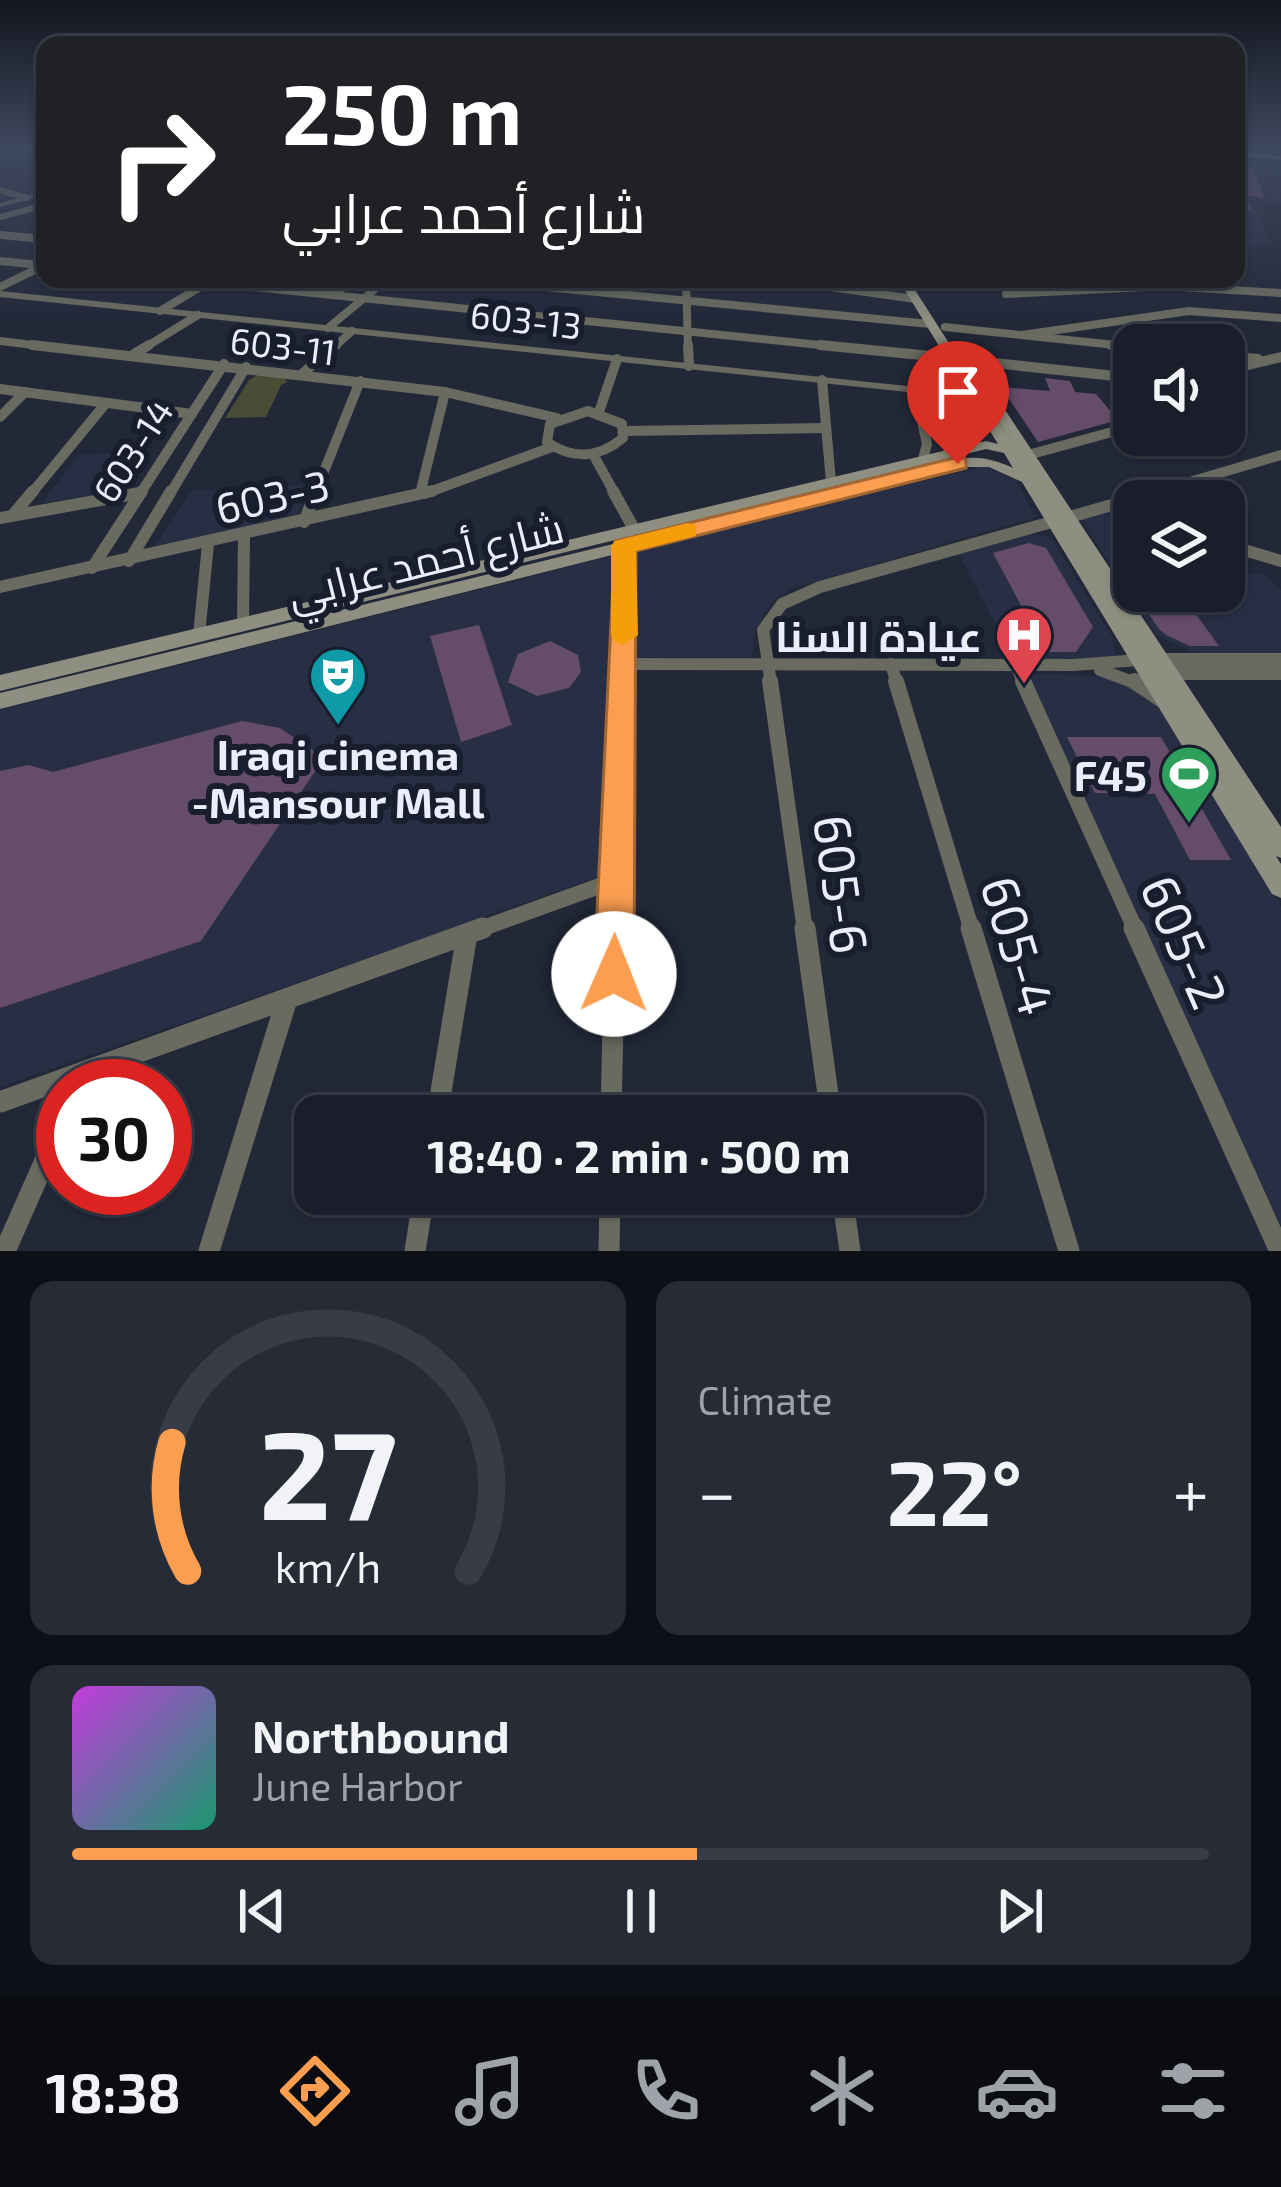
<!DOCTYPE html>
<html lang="en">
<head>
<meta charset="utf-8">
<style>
	body { margin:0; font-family:"Exo 2",Cairo,sans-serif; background:#272b36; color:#f1f3f6; height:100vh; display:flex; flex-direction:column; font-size:45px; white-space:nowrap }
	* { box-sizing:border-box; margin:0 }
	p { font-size:39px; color:#9fa2a8 }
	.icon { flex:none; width:66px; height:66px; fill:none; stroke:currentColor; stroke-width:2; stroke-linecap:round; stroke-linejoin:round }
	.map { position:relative; height:1251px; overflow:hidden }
	.drawer { display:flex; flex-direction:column; gap:30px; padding:30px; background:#0e1017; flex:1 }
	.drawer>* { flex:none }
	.top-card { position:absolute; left:36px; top:36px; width:1209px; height:252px; border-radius:24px; box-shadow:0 3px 9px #0004,0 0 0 3px #383c47; background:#202124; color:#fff; overflow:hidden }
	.tools { position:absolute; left:1113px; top:324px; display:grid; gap:24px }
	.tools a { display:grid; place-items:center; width:132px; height:132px; border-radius:24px; background:#1a1e2a; box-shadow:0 3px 9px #0004,0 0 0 3px #383c47; font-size:60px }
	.speed { position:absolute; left:36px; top:1059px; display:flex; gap:24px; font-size:60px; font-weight:700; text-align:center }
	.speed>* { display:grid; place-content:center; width:156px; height:156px; border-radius:50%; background:#1a1e2a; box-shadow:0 3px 9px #0004,0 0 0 3px #383c47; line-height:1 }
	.speed .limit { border:18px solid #d22; background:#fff; color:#111 }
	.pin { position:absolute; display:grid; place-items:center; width:102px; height:102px; color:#fff; margin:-123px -51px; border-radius:50% 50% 50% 0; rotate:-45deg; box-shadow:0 0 12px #0007 }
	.pin .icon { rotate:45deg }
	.me { position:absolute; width:132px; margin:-66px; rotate:1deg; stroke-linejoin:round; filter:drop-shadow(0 0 9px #0008) }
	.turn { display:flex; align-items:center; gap:42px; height:252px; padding:0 48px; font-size:54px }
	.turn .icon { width:156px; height:156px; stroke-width:2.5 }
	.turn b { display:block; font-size:84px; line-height:102px }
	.big { font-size:90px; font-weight:700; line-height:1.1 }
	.drawer .tile { flex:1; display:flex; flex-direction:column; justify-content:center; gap:18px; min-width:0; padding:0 42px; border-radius:24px; background:#272b36 }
	.drawer .dial { align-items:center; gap:0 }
	.dial svg { height:312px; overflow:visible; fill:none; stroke:#383c47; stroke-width:7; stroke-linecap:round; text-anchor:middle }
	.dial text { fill:#f1f3f6; stroke:none }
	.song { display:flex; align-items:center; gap:36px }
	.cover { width:144px; height:144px; border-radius:18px; background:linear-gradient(135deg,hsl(290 70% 55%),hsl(160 70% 35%)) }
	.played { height:12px; border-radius:6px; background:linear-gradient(90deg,#fb9e50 55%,#383c47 55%) }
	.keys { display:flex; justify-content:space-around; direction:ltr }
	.heat { display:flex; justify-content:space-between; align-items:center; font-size:66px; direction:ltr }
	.drawer .tiles { flex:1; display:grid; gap:30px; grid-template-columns:1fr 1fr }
	.tile:last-child { grid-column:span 2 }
	.trip { position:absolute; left:294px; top:1095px; width:690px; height:120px; border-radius:24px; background:#1a1e2a; box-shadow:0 3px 9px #0004,0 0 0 3px #383c47; font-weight:700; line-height:120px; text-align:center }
	.tabs { display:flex; height:192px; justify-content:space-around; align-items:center; background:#0a0c11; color:#9fa2a8 }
	.tabs .icon { width:84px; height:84px }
	.tabs .current { color:#fb9e50 }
	.tabs b { font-size:54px; color:#f1f3f6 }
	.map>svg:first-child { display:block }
	.built { fill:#282f45 }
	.green { fill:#4a4d35 }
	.building { fill:#654d6a }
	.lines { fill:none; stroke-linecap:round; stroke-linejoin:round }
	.minor-far5 { stroke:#696a60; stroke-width:6 }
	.minor-far4 { stroke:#696a60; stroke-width:8 }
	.minor-far3 { stroke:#696a60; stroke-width:10 }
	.minor-far2 { stroke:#696a60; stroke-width:12 }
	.minor-far1 { stroke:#696a60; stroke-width:16 }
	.minor { stroke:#696a60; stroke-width:21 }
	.tertiary { fill:#696a60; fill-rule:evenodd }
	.secondary { fill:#8e8f80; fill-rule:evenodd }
	.primary { fill:#aaab98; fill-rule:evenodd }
	.route { fill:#fb9e50; stroke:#a36734; stroke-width:3 }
	.slow { fill:#f59e0b }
	.labels { text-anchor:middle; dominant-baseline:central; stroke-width:12; stroke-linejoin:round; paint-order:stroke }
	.far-street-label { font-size:36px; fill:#eaeefa; stroke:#191e2e }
	.street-label { font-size:42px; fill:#eaeefa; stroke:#191e2e }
	.poi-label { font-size:42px; font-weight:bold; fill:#eaeefa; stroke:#191e2e; text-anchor:end }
	.near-street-label { font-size:51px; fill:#eaeefa; stroke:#191e2e }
</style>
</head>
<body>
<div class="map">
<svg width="1281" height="1251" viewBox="0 0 1281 1251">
	<rect width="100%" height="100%" fill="#222838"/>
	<g class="built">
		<polygon points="1236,155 1281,159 1281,203 1253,201 1272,246 1236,248"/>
		<polygon points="148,452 126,489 42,503 79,455"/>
		<polygon points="985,466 1016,481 1036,517 791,589 773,601 757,625 751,657 632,657 633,552"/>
		<polygon points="309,485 296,517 155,546 191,491"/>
		<polygon points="1134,501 1134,591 1224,591 1224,575 1266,574 1281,590 1281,655 1200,655 1156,635 1082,520"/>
		<polygon points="1031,533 1051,538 1113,638 1116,659 1015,662 959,554"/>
		<polygon points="614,556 620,559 609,873 0,1087 0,710"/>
		<polygon points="1024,673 1112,677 1129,683 1163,710 1281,906 1281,1225"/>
	</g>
	<polygon class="green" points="259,374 284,376 287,382 281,385 266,417 225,418 249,380"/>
	<g class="building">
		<polygon points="1236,167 1253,168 1261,187 1264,198 1247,196 1252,211 1236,209"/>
		<polygon points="1045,378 1070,381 1075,392 1096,394 1118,420 1038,442 1001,387 1050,391"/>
		<polygon points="1029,543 1046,548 1093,627 1076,652 1046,652 993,553"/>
		<polygon points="1120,571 1134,571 1134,591 1179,591 1219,646 1190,646 1166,635 1159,629"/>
		<polygon points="479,625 512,725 461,742 430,636"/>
		<polygon points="550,641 578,655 581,672 569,688 537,696 508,682 518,654"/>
		<polygon points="242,721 280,728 324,758 201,941 0,1008 0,771 29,765 53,772"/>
		<polygon points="1067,737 1161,737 1231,860 1190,860 1155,794 1095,793"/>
	</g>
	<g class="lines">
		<g class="minor-far5">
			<polyline points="1240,148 1249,150"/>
			<polyline points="0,190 27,198"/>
			<polyline points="0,217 45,205"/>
		</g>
		<g class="minor-far4">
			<polyline points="0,235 45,239"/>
			<polyline points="0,261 40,265"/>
			<polyline points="175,279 849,348"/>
			<polyline points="461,279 930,324"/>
			<polyline points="686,279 688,348"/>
			<polyline points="706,279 782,280 915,299"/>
			<polyline points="0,287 45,265"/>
			<polyline points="1006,294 1165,286 1281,293"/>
			<polyline points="332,295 354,279"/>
			<polyline points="160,311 207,283"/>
			<polyline points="945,327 1134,347"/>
			<polyline points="328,328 387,279"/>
			<polyline points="1022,335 1189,311 1281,318"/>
			<polyline points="0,341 58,348"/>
			<polyline points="144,348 198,315"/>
			<polyline points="333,348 352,331"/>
		</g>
		<g class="minor-far3">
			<polyline points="32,345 445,392 557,418"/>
			<polyline points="688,345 689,366"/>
			<polyline points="820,345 951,358"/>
			<polyline points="1111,345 1134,347"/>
			<polyline points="134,354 149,345"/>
			<polyline points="1224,356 1258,359"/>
			<polyline points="966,360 1134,378"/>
			<polyline points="1224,371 1281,357"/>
			<polyline points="302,374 336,345"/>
			<polyline points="822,380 831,482"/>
			<polyline points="0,389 192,414"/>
			<polyline points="915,390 927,444 923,459"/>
			<path d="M588,411L622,424L623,438C599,458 573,460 547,442L550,424Z"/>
			<polyline points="599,412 617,359"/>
			<polyline points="0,417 25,392"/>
			<polyline points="624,431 825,428"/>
			<polyline points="593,454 615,494"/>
			<polyline points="1028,455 1134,426"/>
			<polyline points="31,494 106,403"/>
			<polyline points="140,494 224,364"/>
			<polyline points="170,494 246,367"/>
			<polyline points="315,494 360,381"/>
			<polyline points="420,494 445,392"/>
			<polyline points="424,494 552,447"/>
			<polyline points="1149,494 1281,455"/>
		</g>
		<g class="minor-far2">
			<polyline points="613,491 634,529"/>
			<polyline points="12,516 33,491"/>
			<polyline points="1070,517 1160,491"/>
			<polyline points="0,518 140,493"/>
			<polyline points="304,522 316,491"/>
			<polyline points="1224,544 1281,561"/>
			<polyline points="129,561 171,491"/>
			<polyline points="92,568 142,491"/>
			<polyline points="0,587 432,491"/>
			<polyline points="243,624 244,535"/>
			<polyline points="199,635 208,544"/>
			<polyline points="624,664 1074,665 1139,660"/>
			<polyline points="891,664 897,684"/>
			<polyline points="1016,665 1024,684"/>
			<polyline points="1100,670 1138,684"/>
			<polyline points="621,684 624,546"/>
			<polyline points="771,684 763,630 782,604 820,587 1052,522"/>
		</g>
		<g class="minor-far1">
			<polyline points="770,681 805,931"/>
			<polyline points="896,681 972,931"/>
			<polyline points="1023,681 1136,931"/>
			<polyline points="1134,681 1161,699"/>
			<polyline points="475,931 616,880"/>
			<polyline points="615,931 621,681"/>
		</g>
		<g class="minor">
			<polyline points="805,928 831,1116"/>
			<polyline points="971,928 1069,1251"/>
			<polyline points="1134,928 1280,1251"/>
			<polyline points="0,1102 483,928"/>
			<polyline points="437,1116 467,934"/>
			<polyline points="611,1116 615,928"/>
			<polyline points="842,1194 850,1251"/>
			<polyline points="5,1251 63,1120"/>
			<polyline points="209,1251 287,999"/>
			<polyline points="415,1251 424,1194"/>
			<polyline points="609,1251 610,1194"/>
		</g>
		<g class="tertiary">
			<polygon points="45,191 45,195 0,207 0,203"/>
			<polygon points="0,291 974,393 980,396 974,399 0,297"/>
			<polygon points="1150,653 1281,653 1281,680 1160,680 1154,678 1151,673 1159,667 1144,665 1141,660 1144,655"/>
		</g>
		<g class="secondary">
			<path d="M898,279H908L1016,448L968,372L978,369L1281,827V858L1276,856L1281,864V898L1272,894L1022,482L989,467H958L951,463C970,453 994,459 1013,468L1004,453L986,449L0,691V675L943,451L960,428L969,395ZM977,410L998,444L986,441L960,447L974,428Z"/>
			<polygon points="901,474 906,475 906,481 0,709 0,693"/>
		</g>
		<polygon class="primary" points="1236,151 1281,156 1281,160 1236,155"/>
	</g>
	<linearGradient id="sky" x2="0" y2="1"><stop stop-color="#13161f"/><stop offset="0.46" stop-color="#3e485e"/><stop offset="1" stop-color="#3e485e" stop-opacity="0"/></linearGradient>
	<rect width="1281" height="323" fill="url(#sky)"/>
	<polygon class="route" points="958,457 966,459 966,468 636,551 634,974 628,988 614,994 600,988 594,974 615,541"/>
	<polygon class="slow" points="688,523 696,525 696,536 636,551 638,635 624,645 615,642 611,635 611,546 615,541"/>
	<defs>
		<g id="hospital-pin" transform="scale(3)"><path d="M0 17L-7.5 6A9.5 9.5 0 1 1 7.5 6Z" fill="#e0444e" stroke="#191e2e"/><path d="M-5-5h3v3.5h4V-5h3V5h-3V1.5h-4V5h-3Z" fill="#fff"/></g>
		<g id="theatre-pin" transform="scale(3)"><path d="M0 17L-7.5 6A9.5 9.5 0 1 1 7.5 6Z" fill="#0f9aa8" stroke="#191e2e"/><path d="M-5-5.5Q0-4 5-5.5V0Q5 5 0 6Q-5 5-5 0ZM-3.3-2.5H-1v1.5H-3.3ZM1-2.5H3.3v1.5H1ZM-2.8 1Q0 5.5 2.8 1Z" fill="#fff"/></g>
		<g id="stadium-pin" transform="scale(3)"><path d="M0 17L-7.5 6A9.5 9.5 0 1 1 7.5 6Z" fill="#2e9e5b" stroke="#191e2e"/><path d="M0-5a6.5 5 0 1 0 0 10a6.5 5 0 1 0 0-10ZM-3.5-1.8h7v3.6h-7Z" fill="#fff"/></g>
	</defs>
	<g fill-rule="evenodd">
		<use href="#hospital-pin" x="1024" y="635"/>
		<use href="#theatre-pin" x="338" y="676"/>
		<use href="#stadium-pin" x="1189" y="774"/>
	</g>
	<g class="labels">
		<g class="far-street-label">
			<text transform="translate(526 319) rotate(6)">603-13</text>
			<text transform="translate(283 345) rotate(7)">603-11</text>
			<text transform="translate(132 450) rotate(-57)">603-14</text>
		</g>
		<g class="street-label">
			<text transform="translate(272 495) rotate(-13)">603-3</text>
			<text transform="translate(425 559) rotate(-14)">شارع أحمد عرابي</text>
		</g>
		<g class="poi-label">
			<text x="982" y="635">عيادة السنا</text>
			<text x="338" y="753" text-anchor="middle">Iraqi cinema<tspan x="338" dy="48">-Mansour Mall</tspan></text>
			<text x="1147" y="774">F45</text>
		</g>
		<g class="near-street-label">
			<text transform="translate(843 884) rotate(82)">605-6</text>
			<text transform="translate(1186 941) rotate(66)">605-2</text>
			<text transform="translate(1020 945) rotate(73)">605-4</text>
		</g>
	</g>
</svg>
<div class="tools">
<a><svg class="icon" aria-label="sound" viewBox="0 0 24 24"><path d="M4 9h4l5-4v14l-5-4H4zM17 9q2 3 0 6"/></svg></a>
<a><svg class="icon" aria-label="layers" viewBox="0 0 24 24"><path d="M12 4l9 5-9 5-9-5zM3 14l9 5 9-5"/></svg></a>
</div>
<div class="speed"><div class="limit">30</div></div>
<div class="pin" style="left:958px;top:464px;background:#d93025"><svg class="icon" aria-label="arrive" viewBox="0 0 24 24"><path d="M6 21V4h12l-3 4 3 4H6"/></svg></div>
<svg class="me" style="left:614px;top:974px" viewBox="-20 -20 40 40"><circle r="19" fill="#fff"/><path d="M0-13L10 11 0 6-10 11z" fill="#fb9e50"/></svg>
<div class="trip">18:40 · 2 min · 500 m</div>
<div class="top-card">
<div class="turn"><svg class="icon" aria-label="right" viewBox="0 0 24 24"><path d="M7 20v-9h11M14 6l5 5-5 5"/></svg><div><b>250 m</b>شارع أحمد عرابي</div></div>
</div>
</div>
<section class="drawer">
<div class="tiles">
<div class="tile dial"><svg viewBox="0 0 100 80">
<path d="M14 69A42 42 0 1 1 86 69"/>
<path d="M14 69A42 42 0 0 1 10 36" stroke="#fb9e50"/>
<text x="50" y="56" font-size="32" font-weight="700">27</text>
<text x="50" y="72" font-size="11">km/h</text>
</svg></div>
<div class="tile"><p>Climate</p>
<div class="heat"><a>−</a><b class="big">22°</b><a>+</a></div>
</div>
<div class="tile">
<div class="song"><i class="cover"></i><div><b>Northbound</b><p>June Harbor</p></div></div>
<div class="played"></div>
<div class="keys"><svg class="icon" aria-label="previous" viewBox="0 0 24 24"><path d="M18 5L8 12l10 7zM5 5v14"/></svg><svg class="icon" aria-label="pause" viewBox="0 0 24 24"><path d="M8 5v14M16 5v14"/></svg><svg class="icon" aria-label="next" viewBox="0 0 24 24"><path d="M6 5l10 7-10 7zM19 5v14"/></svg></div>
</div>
</div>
</section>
<nav class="tabs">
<b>18:38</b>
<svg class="icon current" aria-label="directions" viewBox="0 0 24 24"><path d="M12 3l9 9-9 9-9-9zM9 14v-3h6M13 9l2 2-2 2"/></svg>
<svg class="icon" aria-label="music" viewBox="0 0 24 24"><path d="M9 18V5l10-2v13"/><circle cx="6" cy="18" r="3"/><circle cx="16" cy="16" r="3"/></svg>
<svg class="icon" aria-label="phone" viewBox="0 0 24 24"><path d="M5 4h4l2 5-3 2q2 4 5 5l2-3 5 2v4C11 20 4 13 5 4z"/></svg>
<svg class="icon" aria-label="climate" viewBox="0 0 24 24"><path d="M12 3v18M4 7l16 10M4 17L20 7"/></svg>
<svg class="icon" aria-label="car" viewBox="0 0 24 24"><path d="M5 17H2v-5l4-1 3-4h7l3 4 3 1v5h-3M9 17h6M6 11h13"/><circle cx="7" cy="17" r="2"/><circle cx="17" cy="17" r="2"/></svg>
<svg class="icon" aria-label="filters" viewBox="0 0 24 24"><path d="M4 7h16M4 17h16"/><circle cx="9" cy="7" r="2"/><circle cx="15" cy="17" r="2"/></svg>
</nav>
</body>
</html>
